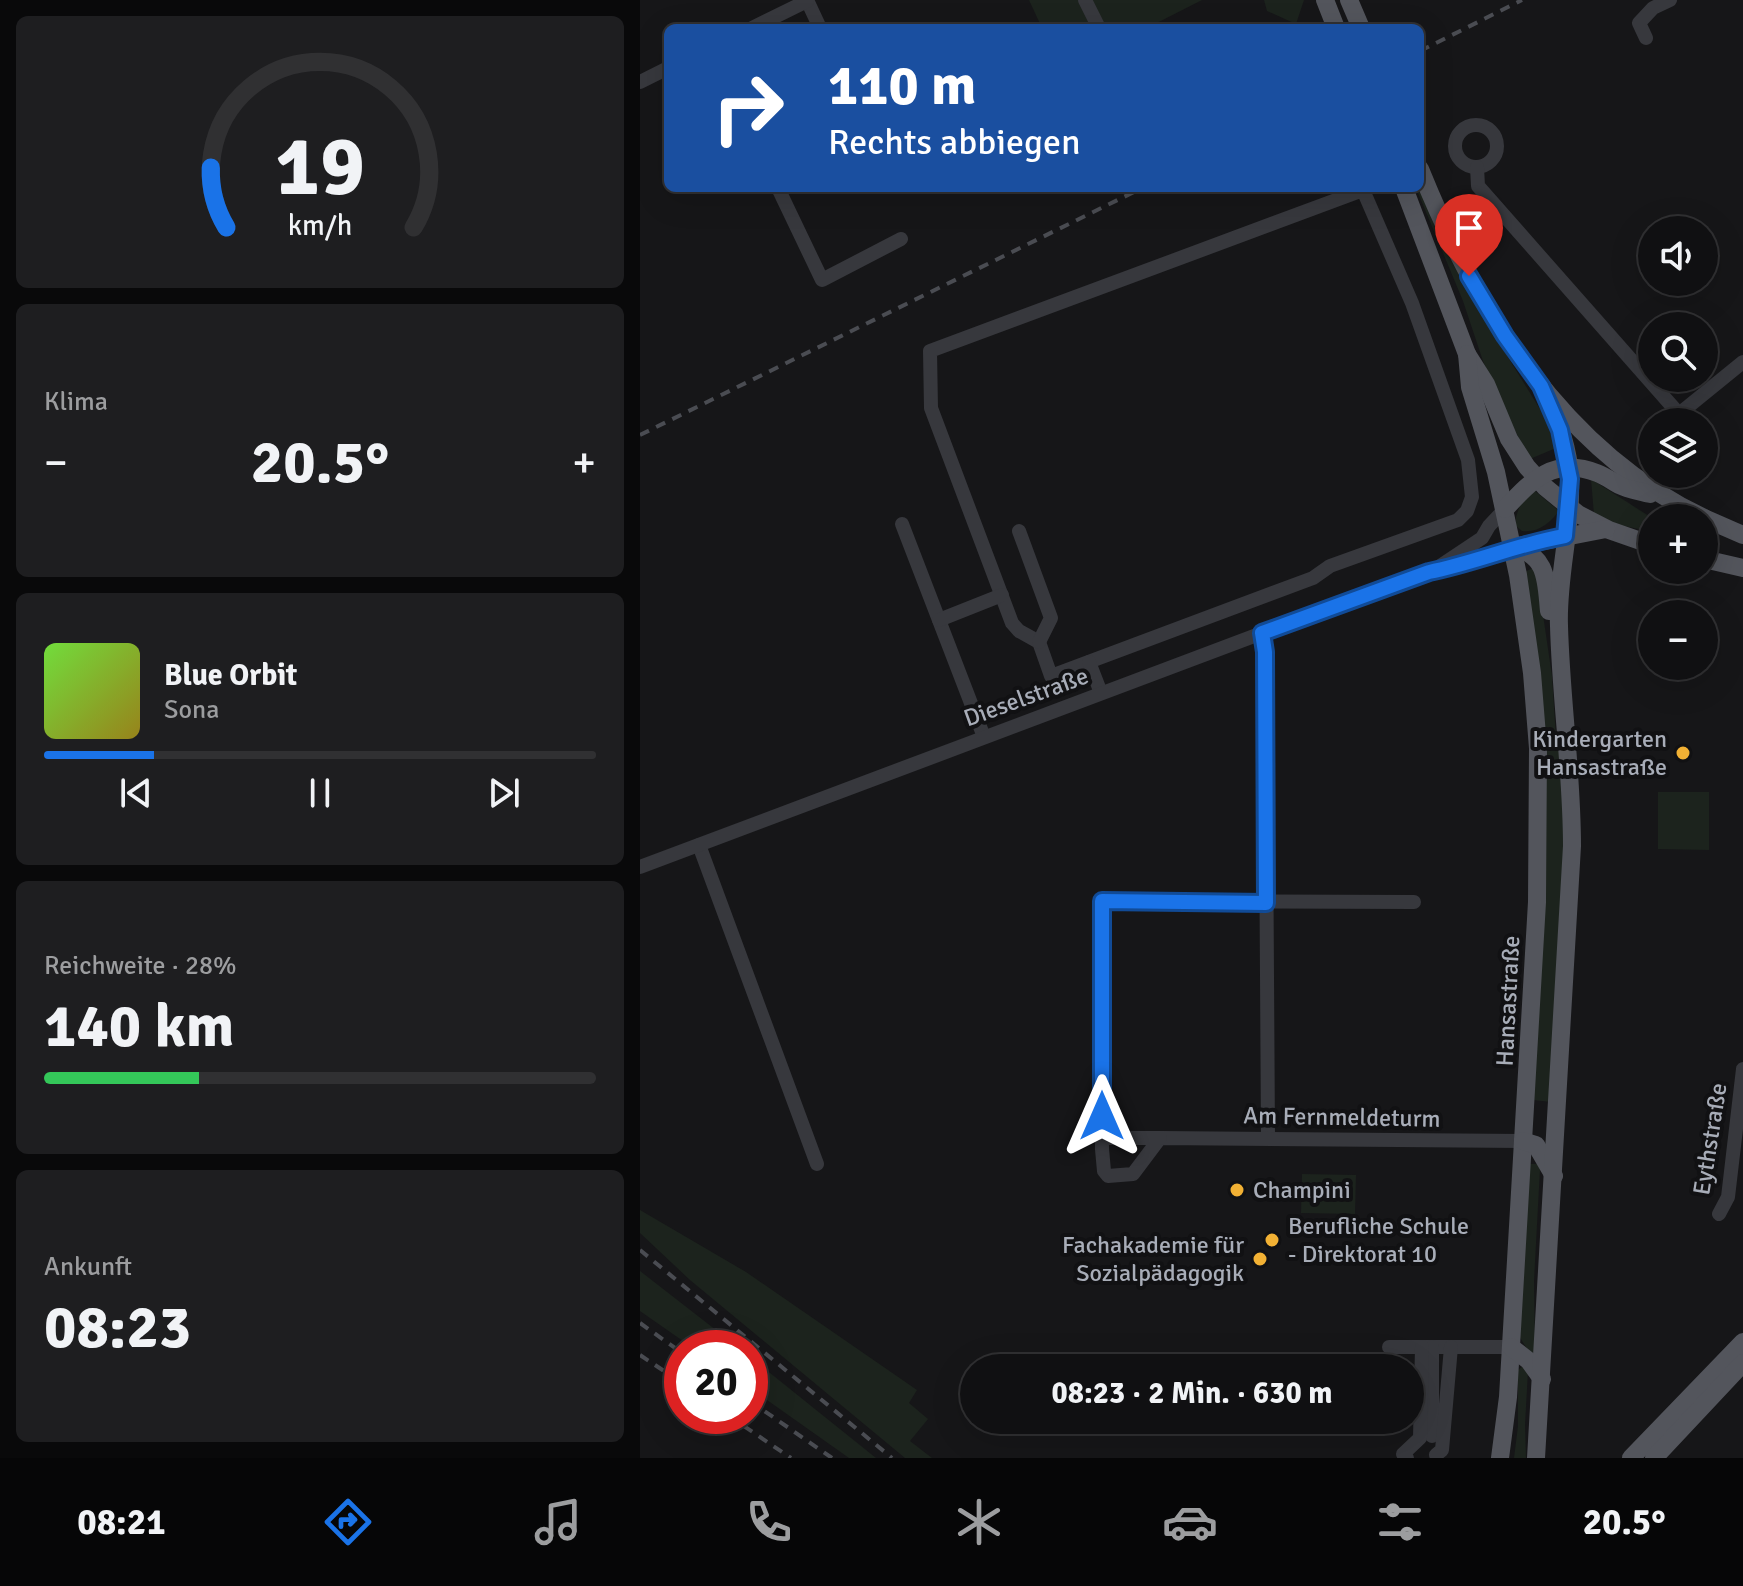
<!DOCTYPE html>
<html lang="de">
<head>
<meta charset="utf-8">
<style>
	body { margin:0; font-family:Signika,sans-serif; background:#1e1e20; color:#f1f3f6; height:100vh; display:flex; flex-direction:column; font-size:30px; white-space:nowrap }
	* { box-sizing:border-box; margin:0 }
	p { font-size:26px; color:#9c9d9f }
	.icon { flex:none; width:44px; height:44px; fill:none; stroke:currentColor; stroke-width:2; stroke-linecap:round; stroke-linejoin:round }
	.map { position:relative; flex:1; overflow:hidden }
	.details { display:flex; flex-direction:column; gap:16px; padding:16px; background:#09090a; width:640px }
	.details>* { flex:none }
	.guide { position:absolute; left:24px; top:24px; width:760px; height:168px; border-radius:12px; box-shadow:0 8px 32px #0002,0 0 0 2px #303032; background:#1a4fa0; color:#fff; overflow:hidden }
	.fabs { position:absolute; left:998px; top:216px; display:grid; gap:16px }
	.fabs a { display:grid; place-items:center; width:80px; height:80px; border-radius:50%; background:#101012; box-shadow:0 8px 32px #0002,0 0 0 2px #303032; font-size:40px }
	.speed { position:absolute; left:24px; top:1330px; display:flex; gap:16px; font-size:40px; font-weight:700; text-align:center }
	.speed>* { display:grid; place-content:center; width:104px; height:104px; border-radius:50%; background:#101012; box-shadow:0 8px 32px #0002,0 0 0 2px #303032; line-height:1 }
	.speed .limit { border:12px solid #d22; background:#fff; color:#111 }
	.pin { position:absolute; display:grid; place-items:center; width:68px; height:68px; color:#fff; margin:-82px -34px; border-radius:50% 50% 50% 0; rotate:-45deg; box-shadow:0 0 8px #0007 }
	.pin .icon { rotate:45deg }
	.me { position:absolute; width:88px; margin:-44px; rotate:0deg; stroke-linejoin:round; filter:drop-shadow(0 0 6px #0008) }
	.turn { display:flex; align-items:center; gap:28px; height:168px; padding:0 32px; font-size:36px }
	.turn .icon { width:104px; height:104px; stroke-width:2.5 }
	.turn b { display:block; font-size:56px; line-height:68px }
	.big { font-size:60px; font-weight:700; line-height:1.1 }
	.details .tile { flex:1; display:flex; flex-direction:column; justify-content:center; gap:12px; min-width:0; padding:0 28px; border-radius:12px; background:#1e1e20 }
	.details .dial { align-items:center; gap:0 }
	.dial svg { height:208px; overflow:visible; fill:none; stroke:#303032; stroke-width:7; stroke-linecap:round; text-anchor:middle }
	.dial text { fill:#f1f3f6; stroke:none }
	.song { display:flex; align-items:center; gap:24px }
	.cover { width:96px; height:96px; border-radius:12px; background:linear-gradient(135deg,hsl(100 70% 55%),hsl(50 70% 35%)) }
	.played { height:8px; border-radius:4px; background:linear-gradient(90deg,#1a73e8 20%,#303032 20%) }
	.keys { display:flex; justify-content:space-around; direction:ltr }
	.heat { display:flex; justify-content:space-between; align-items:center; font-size:44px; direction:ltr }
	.charge { height:12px; border-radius:6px; background:linear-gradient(90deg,#34c759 28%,#303032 0) }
	.trip { position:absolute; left:320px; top:1354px; width:464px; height:80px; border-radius:40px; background:#101012; box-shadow:0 8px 32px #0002,0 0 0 2px #303032; font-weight:700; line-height:80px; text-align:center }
	.tab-bar { display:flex; height:128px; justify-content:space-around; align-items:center; background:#060607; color:#9c9d9f }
	.tab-bar .icon { width:56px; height:56px }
	.tab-bar .current { color:#1a73e8 }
	.tab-bar b { font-size:36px; color:#f1f3f6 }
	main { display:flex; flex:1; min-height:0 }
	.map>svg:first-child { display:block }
	.green { fill:#1c231d }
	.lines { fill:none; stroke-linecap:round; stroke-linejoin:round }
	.minor { stroke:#37383d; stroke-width:14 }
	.major { stroke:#53555c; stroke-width:18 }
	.rail { stroke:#4a4c52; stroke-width:4; stroke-dasharray:10 8; stroke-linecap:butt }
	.route-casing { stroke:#114b97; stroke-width:20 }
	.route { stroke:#1a73e8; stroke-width:14 }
	.poi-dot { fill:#f2b134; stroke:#111113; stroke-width:3 }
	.labels { text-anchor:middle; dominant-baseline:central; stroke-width:8; stroke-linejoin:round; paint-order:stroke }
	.street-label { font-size:24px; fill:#a8adb8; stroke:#111113 }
	.poi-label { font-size:24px; fill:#a8adb8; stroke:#111113; text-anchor:end }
</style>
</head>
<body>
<main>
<section class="details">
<div class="tile dial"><svg viewBox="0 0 100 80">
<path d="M14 69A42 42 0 1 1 86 69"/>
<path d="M14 69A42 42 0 0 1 8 46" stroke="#1a73e8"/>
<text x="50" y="56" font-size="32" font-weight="700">19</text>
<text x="50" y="72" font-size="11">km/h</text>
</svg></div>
<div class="tile"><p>Klima</p>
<div class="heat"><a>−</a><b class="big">20.5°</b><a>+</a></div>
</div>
<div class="tile">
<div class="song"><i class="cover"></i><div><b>Blue Orbit</b><p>Sona</p></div></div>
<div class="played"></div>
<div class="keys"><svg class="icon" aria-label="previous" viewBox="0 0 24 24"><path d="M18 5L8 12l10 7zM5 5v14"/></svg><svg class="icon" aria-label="pause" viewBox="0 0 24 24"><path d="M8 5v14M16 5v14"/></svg><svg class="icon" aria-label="next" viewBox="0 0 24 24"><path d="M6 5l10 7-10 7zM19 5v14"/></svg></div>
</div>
<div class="tile"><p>Reichweite · 28%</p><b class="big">140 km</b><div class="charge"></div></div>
<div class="tile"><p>Ankunft</p><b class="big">08:23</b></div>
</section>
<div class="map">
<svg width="1103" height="1458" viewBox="0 0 1103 1458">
	<rect width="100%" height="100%" fill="#161618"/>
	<g class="green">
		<polygon points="389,0 562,0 507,28 402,28"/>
		<polygon points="624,0 664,0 656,24 627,11"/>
		<polygon points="776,188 779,188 834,302 903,414 916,448 890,459 864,410 843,361 823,301"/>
		<polygon points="951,479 1012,518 1012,532 980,525 954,515"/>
		<path d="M895,491L919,511C910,523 898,533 882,531L876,526V517L880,505Z"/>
		<polygon points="896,567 912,676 916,738 921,759 924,838 911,1102 893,1100 904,898 884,572"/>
		<polygon points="1018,792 1069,792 1069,850 1018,849"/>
		<polygon points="889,1164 899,1164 900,1169 894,1281 895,1356 892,1357 879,1336"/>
		<polygon points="662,1174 716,1175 715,1214 661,1213"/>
		<polygon points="0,1210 106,1272 277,1390 269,1403 288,1419 270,1441 292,1458 265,1458 50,1280 0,1233"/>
		<polygon points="0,1271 99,1348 53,1348 0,1311"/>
		<polygon points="110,1357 236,1458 209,1458 110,1388"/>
		<polygon points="883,1366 888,1371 885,1425 886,1458 874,1458 878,1426 878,1370"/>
	</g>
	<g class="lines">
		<g class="minor">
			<polyline points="167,0 180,28"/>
			<polyline points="445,0 459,28"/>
			<polyline points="112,28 167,1"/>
			<polyline points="1006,38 999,23 1013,8 1030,0"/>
			<polyline points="0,82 28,68"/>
			<circle cx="836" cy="146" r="21"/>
			<polyline points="837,167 838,186 1039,414 1103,362"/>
			<polyline points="138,188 182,280 261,239"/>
			<polyline points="723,188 723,190 772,303 828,460 832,497 827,511 818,520 690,566 673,578 411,676 399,642 379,631 372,623 291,408 290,351 723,190"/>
			<polyline points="262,524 344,737"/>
			<polyline points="379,531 411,618 399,642"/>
			<polyline points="800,566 842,538 849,526 865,509"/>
			<polyline points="299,620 362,595"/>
			<polyline points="622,633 625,652 628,1138"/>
			<polyline points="449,662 461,693"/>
			<polyline points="59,845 177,1164"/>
			<polyline points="0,867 726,594 873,547"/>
			<polyline points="774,902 462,901 462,1149 464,1171 468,1176 493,1174 520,1138 883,1141"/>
			<polyline points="462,1138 520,1138"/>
			<polyline points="1079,1214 1088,1197 1103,1069"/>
			<polyline points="749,1347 871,1347"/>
			<polyline points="792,1436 792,1347"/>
			<polyline points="796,1455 802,1450 811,1347"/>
			<polyline points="767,1458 763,1454 780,1438 782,1347"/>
		</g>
		<g class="major">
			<polyline points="685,0 696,28"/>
			<polyline points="709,0 721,28"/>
			<path d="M780,169C837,310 921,450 1064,518"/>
			<polyline points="764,188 827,354 846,384 869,439 887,467 905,487 938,514 969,530 1012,545"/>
			<polyline points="827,354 830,387 856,472 878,575 892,673 898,748 897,902 868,1397 860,1458"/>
			<path d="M865,509C892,480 914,456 957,473C965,476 972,481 979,485C989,490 1000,491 1010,494"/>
			<polyline points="1064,518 1103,535"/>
			<path d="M873,547C908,555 906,581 909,611"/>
			<polyline points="873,547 966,529"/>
			<polyline points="1064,559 1103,568"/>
			<polyline points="883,1141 896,1145 914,1176"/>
			<polyline points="871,1347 889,1361 902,1379"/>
			<path d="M896,1458L932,846C932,772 921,700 919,626C917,577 932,528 930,479C929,447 916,414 901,386"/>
			<polyline points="991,1458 1103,1342"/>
			<polyline points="1014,1458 1103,1363"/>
		</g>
		<g class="rail">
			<polyline points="780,51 882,0"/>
			<polyline points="0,435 502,188"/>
			<polyline points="0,1250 252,1458"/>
			<polyline points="0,1323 42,1353"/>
			<polyline points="0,1355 42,1383"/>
			<polyline points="110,1401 192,1458"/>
			<polyline points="89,1416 151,1458"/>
		</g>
	</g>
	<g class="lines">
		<g class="route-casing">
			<path id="route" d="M462,1116V901L626,903L625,652L622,633L789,572C835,563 878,544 925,536L930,479L920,430L901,386L865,336L829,276"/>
		</g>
		<use href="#route" class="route"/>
	</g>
	<g class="poi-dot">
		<circle cx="1043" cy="753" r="8"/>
		<circle cx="597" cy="1190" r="8"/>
		<circle cx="632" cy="1240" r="8"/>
		<circle cx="620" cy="1259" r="8"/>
	</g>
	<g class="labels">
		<g class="street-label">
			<text transform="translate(386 697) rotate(-20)">Dieselstraße</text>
			<text transform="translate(868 1001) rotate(-87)">Hansastraße</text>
			<text transform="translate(702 1117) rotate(1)">Am Fernmeldeturm</text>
			<text transform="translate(1070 1139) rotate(-81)">Eythstraße</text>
		</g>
		<g class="poi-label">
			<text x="1027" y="739">Kindergarten<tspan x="1027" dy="28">Hansastraße</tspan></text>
			<text x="613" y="1190" text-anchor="start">Champini</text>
			<text x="648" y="1226" text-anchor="start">Berufliche Schule<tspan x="648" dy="28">- Direktorat 10</tspan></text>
			<text x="604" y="1245">Fachakademie für<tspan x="604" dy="28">Sozialpädagogik</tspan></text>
		</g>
	</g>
</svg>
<div class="fabs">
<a><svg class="icon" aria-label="sound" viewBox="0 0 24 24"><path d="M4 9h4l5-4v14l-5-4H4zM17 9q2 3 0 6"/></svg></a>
<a><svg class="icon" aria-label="search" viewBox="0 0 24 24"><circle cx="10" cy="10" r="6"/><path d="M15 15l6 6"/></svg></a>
<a><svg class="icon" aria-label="layers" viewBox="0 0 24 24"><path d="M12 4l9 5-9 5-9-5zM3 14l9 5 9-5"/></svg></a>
<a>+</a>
<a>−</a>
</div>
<div class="speed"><div class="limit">20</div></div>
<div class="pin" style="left:829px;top:276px;background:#d93025"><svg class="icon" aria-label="arrive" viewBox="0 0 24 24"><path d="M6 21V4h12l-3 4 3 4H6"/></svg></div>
<svg class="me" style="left:462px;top:1116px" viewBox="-20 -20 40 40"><path d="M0-17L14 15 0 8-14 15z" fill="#1a73e8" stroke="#fff" stroke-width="4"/></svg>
<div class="trip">08:23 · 2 Min. · 630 m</div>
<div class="guide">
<div class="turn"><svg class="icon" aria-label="right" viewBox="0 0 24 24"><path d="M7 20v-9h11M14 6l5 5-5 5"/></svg><div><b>110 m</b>Rechts abbiegen</div></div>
</div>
</div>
</main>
<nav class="tab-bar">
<b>08:21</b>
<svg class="icon current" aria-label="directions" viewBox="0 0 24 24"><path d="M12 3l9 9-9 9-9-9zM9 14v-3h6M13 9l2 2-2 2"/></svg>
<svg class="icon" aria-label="music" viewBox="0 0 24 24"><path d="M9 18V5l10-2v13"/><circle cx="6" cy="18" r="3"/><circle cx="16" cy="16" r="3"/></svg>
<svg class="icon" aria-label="phone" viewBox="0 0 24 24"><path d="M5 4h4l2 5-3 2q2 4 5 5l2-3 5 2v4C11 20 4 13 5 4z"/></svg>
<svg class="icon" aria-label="climate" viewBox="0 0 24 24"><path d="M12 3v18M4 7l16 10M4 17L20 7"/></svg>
<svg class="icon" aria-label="car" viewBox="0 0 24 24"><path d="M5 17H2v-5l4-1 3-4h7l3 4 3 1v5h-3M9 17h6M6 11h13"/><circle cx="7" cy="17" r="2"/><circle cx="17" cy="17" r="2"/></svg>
<svg class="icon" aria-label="filters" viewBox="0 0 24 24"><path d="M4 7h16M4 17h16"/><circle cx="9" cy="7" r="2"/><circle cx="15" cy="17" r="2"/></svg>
<b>20.5°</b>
</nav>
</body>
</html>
